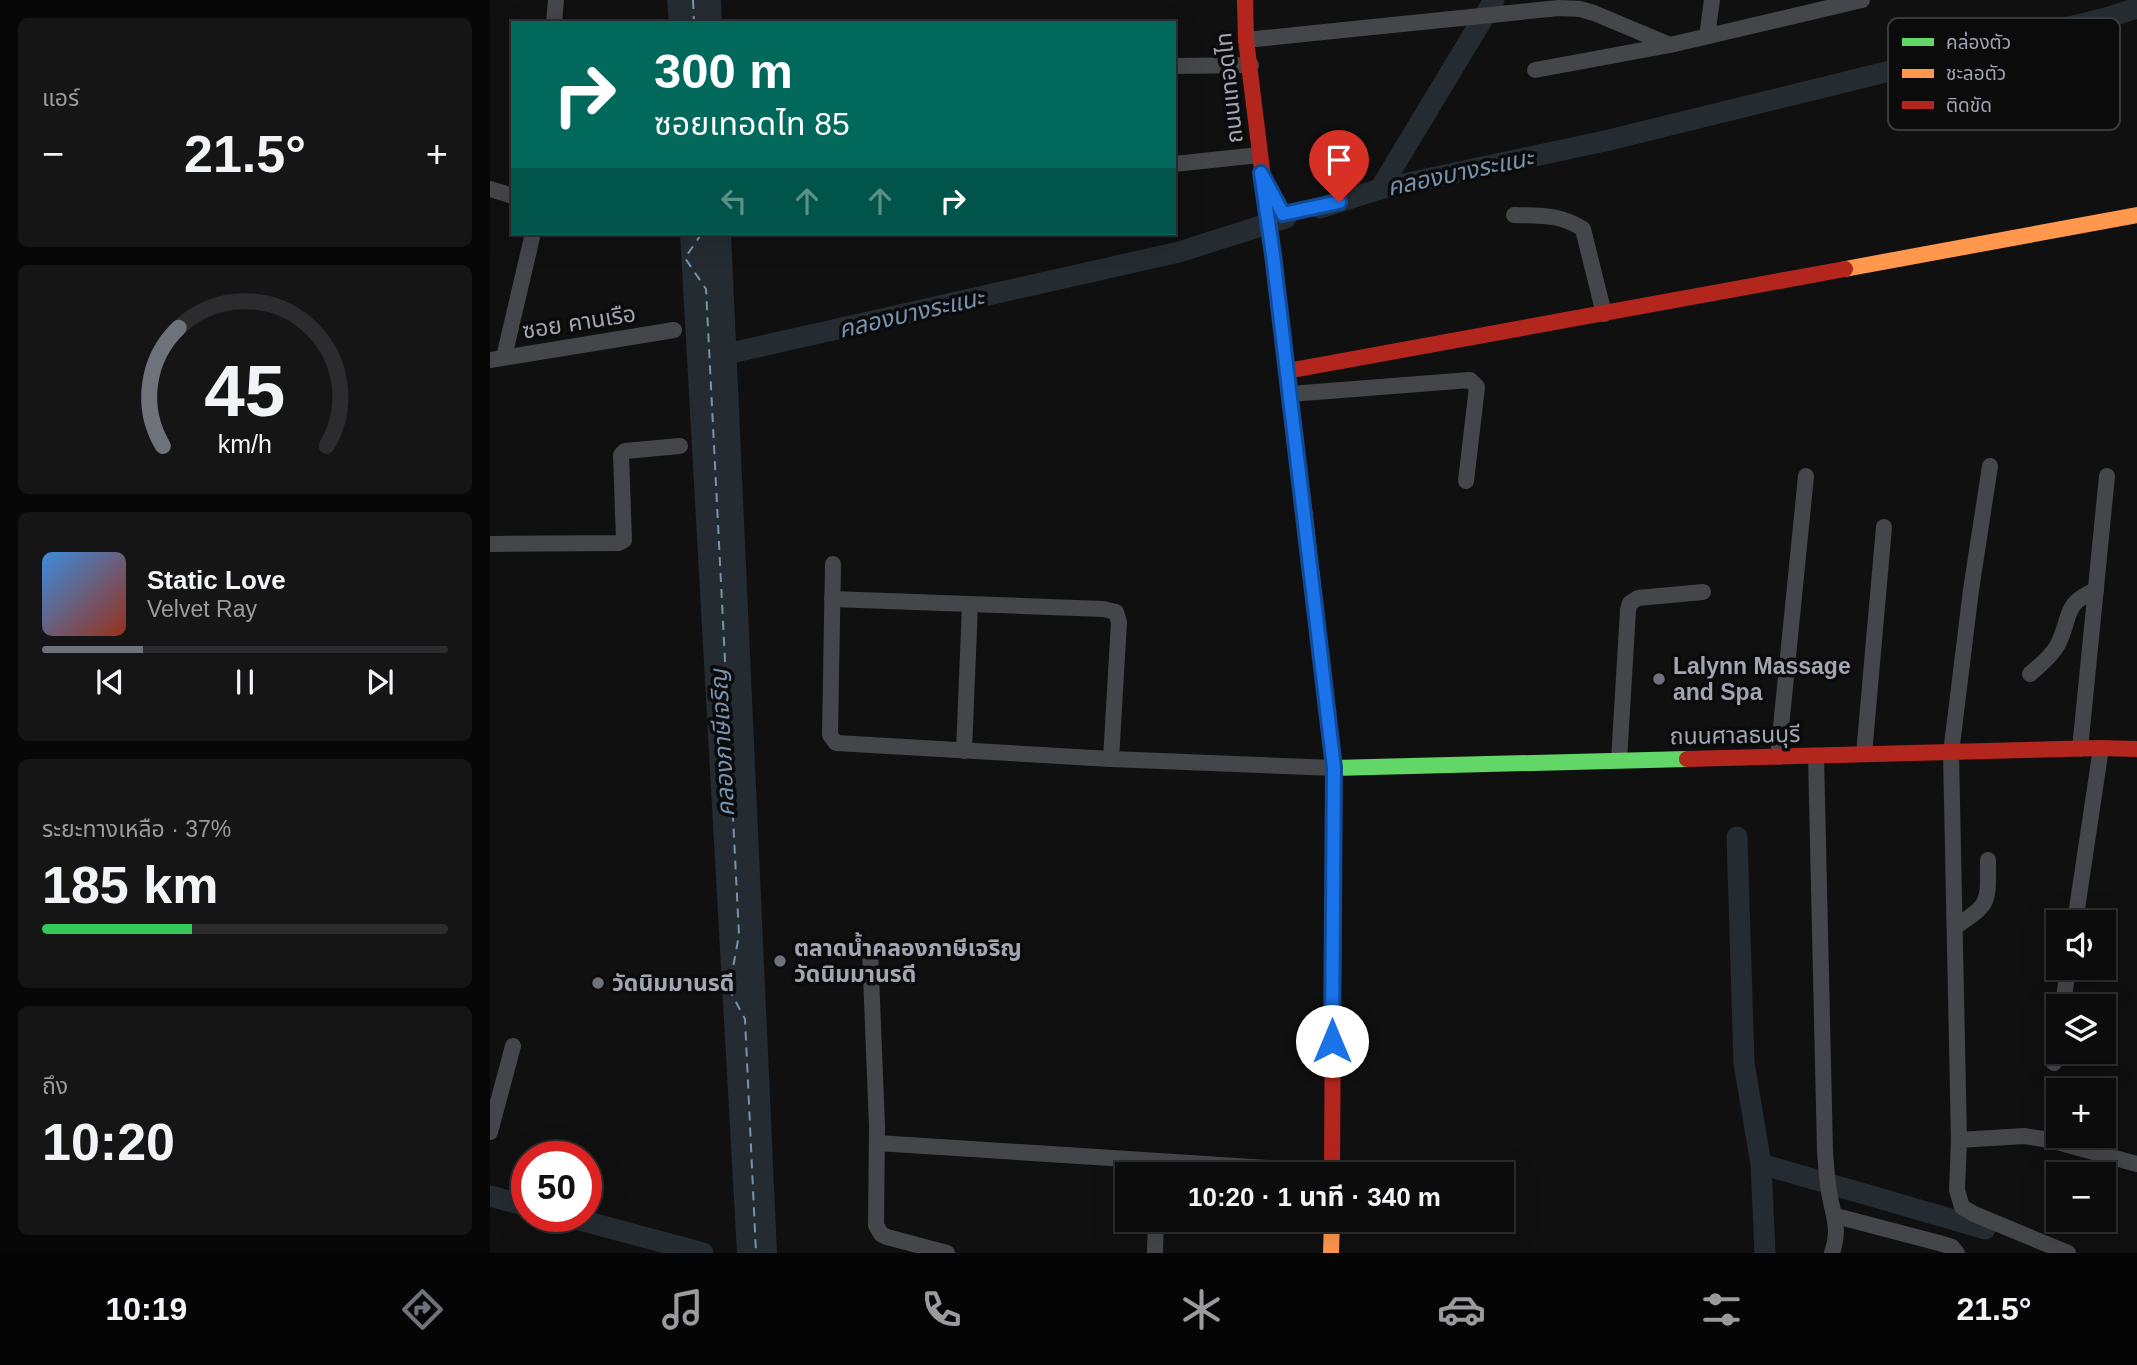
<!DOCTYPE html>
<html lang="th">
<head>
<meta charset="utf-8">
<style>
	body { margin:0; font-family:Helvetica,"Noto Sans Thai",sans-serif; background:#151516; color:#f1f3f6; height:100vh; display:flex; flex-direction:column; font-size:26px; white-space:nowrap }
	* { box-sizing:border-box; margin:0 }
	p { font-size:23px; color:#9a9b9d }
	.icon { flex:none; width:38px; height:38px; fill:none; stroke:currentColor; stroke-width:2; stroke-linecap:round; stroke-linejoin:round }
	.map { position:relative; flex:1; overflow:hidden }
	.drawer { display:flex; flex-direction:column; gap:18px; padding:18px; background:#070707; width:490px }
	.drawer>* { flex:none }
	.hud { position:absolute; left:21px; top:21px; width:665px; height:214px; border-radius:0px; box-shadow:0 7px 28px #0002,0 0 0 2px #2c2c2e; background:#00695c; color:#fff; overflow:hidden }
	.buttons { position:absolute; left:1556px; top:910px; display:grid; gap:14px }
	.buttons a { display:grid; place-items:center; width:70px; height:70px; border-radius:0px; background:#0c0c0d; box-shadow:0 7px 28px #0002,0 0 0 2px #2c2c2e; font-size:35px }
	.speed { position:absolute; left:21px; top:1141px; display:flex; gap:14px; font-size:35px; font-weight:700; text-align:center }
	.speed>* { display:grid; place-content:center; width:91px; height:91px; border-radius:50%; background:#0c0c0d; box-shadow:0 7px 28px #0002,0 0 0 2px #2c2c2e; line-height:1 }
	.speed .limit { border:10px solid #d22; background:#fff; color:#111 }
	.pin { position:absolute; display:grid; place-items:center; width:60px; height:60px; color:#fff; margin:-72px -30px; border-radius:50% 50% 50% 0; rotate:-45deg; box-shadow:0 0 7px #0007 }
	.pin .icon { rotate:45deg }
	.me { position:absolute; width:77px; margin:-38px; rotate:0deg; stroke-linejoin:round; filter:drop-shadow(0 0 5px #0008) }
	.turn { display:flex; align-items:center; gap:24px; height:147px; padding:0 28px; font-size:32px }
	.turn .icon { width:91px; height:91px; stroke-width:2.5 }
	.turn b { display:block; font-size:49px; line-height:60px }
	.lanes { display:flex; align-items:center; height:66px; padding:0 28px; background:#0003; justify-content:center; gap:35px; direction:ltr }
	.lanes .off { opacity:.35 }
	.big { font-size:52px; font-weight:700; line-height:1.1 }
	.drawer .widget { flex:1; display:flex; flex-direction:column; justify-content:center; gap:10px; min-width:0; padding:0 24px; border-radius:10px; background:#151516 }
	.drawer .dial { align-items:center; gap:0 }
	.dial svg { height:182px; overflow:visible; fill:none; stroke:#2c2c2e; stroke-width:7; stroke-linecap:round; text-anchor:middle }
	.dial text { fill:#f1f3f6; stroke:none }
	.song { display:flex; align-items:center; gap:21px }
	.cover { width:84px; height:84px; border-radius:10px; background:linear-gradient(135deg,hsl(210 70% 55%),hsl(10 70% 35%)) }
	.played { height:7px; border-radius:4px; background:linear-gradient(90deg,#6e727a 25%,#2c2c2e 25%) }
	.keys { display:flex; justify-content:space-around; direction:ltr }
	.heat { display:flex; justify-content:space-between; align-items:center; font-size:38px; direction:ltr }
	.charge { height:10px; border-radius:5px; background:linear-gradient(90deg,#34c759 37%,#2c2c2e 0) }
	.trip { position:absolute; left:625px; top:1162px; width:399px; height:70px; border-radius:0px; background:#0c0c0d; box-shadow:0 7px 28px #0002,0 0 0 2px #2c2c2e; font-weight:700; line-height:70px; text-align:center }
	.dock { display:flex; height:112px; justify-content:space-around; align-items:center; background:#050505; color:#9a9b9d }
	.dock .icon { width:49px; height:49px }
	.dock .selected { color:#6e727a }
	.dock b { font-size:32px; color:#f1f3f6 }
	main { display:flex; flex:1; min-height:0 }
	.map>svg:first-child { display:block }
	.water { fill:#242b31 }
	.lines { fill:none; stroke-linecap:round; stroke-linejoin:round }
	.canal { stroke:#242b31; stroke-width:21 }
	.ferry { stroke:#7793ae; stroke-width:2; stroke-dasharray:9 7; stroke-linecap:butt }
	.street { stroke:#454649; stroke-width:16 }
	.fast { stroke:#63d668; stroke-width:16 }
	.slow { stroke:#ff974d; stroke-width:16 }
	.jam { stroke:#b3261e; stroke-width:16 }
	.route-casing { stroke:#114b97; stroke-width:18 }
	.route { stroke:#1a73e8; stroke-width:12 }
	.poi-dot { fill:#6e727a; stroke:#0b0b0c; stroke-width:2.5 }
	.labels { text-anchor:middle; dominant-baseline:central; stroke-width:7; stroke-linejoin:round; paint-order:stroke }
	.street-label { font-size:23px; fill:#a1a6b2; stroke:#0b0b0c }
	.poi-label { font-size:23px; font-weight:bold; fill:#a1a6b2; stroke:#0b0b0c; text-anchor:start }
	.water-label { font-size:24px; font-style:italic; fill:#7793ae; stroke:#0b0b0c }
	.key { fill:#0b0b0c; stroke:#383a3e; stroke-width:2 }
	.key-label { font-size:19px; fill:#a1a6b2 }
</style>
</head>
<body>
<main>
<section class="drawer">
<div class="widget"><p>แอร์</p>
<div class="heat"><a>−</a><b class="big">21.5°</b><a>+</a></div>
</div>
<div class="widget dial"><svg viewBox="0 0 100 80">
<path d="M14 69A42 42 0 1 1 86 69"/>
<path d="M14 69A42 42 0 0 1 21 17" stroke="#6e727a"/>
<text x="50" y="56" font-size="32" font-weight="700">45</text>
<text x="50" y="72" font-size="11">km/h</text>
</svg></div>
<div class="widget">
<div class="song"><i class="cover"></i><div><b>Static Love</b><p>Velvet Ray</p></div></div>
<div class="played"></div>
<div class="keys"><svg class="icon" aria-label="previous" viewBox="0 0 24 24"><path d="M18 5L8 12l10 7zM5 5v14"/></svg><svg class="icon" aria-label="pause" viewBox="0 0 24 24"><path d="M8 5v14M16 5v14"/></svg><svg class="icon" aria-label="next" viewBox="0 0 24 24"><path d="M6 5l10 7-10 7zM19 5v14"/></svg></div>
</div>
<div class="widget"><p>ระยะทางเหลือ · 37%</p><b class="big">185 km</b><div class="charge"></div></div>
<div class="widget"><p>ถึง</p><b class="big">10:20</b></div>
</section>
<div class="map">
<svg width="1647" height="1253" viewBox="0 0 1647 1253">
	<rect width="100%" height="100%" fill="#101011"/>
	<g class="water">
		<polygon points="177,0 231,0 232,23 179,23"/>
		<polygon points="190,233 241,233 287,1253 247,1253"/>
	</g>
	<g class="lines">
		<g class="canal">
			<polyline points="890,189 1004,0"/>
			<polyline points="830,208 890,189 1115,141 1616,18 1647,8"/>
			<polyline points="219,358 689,252 796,218"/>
			<polyline points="1247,837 1254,1063 1271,1164 1275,1253"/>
			<polyline points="1271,1164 1495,1229"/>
			<polyline points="0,1196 37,1206"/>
			<polyline points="75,1216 213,1253"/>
		</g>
		<g class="ferry">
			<polyline points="203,0 204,23"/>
			<polyline points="212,233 195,258 216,289 249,935 239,989 255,1019 266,1253"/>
		</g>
		<g class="street">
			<polyline points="64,23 66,0"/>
			<polyline points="1217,36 1222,0"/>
			<polyline points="756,40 1069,8 1090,9 1104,13 1180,45 1372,0"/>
			<polyline points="684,66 761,65"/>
			<polyline points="1045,70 1180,45"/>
			<polyline points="684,164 769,155"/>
			<polyline points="779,187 793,214 849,202"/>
			<polyline points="0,189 23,196"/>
			<path d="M1024,215C1051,216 1070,214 1093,229L1114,314"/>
			<polyline points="14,357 43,233"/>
			<polyline points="0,360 184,330"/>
			<polyline points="800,394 980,380 987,387 976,481"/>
			<polyline points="1500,466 1481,590 1461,753 1469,1140 1467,1190 1472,1207 1484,1214 1578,1253"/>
			<polyline points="0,544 128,543 134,540 131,455 135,451 190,446"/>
			<polyline points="343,564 340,735 346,743 621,759 844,768"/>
			<polyline points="342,599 613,609 626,612 629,622 621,759"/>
			<path d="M1540,674C1550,665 1561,657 1567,646C1582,619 1571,604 1606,590"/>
			<polyline points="1590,749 1617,476"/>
			<polyline points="474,751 480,604"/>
			<polyline points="1374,754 1394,527"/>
			<path d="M1326,756L1335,1151C1336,1166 1337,1182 1340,1197C1344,1218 1350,1231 1342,1253"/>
			<polyline points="1288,757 1316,476"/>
			<polyline points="1129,760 1138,610 1140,603 1148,598 1213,592"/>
			<polyline points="1585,922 1611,748"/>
			<path d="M1465,927C1501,903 1498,903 1498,860"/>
			<polyline points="380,950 387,1126 386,1225 391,1234 397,1237 457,1253"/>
			<polyline points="1573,1006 1578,968"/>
			<polyline points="1564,1063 1568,1037"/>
			<polyline points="0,1132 23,1046"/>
			<polyline points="1469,1140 1534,1136 1560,1140 1647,1164"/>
			<polyline points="387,1143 842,1172"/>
			<polyline points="1346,1216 1449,1243 1462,1247 1467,1253"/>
			<polyline points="842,1221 949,1222"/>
			<polyline points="665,1253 666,1220"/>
		</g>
		<polyline class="fast" points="844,768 1197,759"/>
		<g class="slow">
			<polyline points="1355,269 1647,215"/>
			<polyline points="814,510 844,768 844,817"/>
			<polyline points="841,1253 842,1220"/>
		</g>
		<g class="jam">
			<polyline points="755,0 756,40 814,510"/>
			<polyline points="797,371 1355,269"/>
			<polyline points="1197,759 1611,748 1647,749"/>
			<polyline points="842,1174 844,817"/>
		</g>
	</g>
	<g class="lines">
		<g class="route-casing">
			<polyline id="route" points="842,1041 844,768 783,255 771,173 793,214 849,202"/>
		</g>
		<use href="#route" class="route"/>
	</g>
	<g class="poi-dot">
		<circle cx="1169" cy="679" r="7"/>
		<circle cx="290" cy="961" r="7"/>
		<circle cx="108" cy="983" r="7"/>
	</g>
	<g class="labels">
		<g class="street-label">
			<text transform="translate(739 88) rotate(-96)">ถนนเทอดไท</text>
			<text transform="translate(89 322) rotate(-9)">ซอย คานเรือ</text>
			<text transform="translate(1245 735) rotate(-1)">ถนนศาลธนบุรี</text>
		</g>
		<g class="poi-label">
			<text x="1183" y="666">Lalynn Massage<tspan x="1183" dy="26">and Spa</tspan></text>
			<text x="304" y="948">ตลาดน้ำคลองภาษีเจริญ<tspan x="304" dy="26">วัดนิมมานรดี</tspan></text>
			<text x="122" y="983">วัดนิมมานรดี</text>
		</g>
		<g class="water-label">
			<text transform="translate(970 172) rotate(-12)">คลองบางระแนะ</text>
			<text transform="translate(421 313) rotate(-13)">คลองบางระแนะ</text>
			<text transform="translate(232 743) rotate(-93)">คลองภาษีเจริญ</text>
		</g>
	</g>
	<rect x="1398" y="18" width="232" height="112" rx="10" class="key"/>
	<rect x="1412" y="38" width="32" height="8" fill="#63d668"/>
	<rect x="1412" y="69" width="32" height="9" fill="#ff974d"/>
	<rect x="1412" y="101" width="32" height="8" fill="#b3261e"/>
	<g class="key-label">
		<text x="1456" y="49">คล่องตัว</text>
		<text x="1456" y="80">ชะลอตัว</text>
		<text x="1456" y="112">ติดขัด</text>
	</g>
</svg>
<div class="buttons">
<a><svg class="icon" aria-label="sound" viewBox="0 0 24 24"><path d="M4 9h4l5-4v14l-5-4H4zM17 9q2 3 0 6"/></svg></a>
<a><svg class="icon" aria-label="layers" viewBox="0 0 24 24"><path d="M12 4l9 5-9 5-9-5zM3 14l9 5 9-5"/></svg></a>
<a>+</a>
<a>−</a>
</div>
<div class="speed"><div class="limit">50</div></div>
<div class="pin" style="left:849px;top:202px;background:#d93025"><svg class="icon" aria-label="arrive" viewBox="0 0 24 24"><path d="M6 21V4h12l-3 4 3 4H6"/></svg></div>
<svg class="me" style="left:842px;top:1041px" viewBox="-20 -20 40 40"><circle r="19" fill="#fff"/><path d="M0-13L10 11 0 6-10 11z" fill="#1a73e8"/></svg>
<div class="trip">10:20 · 1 นาที · 340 m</div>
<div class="hud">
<div class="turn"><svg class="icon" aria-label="right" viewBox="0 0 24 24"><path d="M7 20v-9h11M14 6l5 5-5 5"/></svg><div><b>300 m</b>ซอยเทอดไท 85</div></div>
<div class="lanes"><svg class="icon off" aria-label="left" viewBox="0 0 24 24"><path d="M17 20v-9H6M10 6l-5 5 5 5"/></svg><svg class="icon off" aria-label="ahead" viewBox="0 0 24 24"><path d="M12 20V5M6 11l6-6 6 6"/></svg><svg class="icon off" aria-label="ahead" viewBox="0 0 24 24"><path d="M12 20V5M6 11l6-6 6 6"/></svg><svg class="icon" aria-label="right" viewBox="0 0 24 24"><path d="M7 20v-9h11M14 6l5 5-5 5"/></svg></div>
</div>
</div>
</main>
<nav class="dock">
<b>10:19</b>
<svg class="icon selected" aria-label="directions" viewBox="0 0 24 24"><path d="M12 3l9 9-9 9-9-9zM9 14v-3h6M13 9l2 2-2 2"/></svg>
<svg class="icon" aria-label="music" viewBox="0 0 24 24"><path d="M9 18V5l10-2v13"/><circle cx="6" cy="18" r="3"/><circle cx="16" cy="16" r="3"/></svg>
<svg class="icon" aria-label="phone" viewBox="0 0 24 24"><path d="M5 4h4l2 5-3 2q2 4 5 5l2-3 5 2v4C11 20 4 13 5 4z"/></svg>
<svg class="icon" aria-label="climate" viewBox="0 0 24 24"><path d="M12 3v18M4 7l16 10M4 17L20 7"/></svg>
<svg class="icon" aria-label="car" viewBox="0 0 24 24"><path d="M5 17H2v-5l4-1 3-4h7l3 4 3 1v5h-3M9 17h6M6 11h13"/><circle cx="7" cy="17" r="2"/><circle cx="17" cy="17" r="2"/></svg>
<svg class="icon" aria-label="filters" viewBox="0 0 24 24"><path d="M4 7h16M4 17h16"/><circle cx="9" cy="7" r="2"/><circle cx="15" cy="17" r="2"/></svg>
<b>21.5°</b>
</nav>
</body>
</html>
